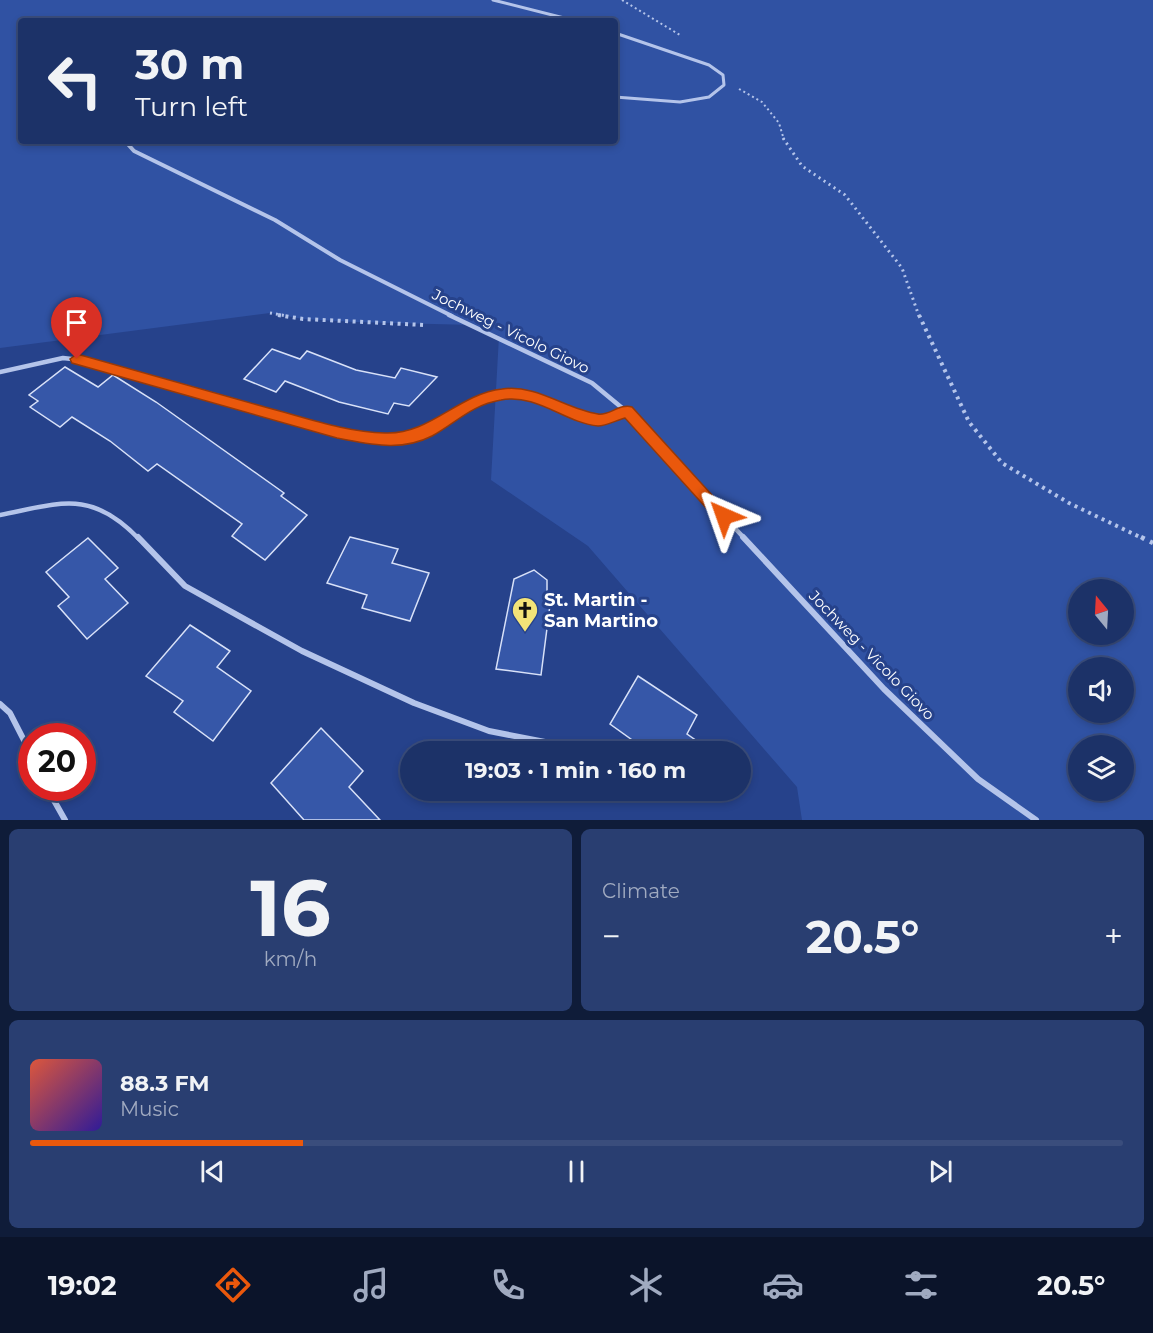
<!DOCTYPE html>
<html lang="en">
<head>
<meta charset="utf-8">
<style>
	body { margin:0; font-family:Montserrat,sans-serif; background:#293e71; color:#f1f3f6; height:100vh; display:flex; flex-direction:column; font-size:22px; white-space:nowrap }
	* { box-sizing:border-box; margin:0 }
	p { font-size:20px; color:#a0aac0 }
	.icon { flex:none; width:33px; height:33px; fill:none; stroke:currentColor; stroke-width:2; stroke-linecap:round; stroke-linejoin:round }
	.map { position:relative; height:820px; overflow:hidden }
	.side { display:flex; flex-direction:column; gap:9px; padding:9px; background:#0f1c39; flex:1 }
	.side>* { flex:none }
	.guide { position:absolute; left:18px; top:18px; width:600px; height:126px; border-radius:6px; box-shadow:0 3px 9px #0003,0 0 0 2px #3a4d7c; background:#1c3268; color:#f1f3f6; overflow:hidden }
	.needle { width:39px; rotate:342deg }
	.tools { position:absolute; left:1068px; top:579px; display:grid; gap:12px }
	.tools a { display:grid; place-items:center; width:66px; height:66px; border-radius:50%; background:#1c3268; box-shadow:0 3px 9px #0003,0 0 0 2px #3a4d7c; font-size:30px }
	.speed { position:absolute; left:18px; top:723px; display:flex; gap:12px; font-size:30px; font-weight:700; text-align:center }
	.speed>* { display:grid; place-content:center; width:78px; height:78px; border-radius:50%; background:#1c3268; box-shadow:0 3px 9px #0003,0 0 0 2px #3a4d7c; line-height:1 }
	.speed .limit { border:9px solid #d22; background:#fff; color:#111 }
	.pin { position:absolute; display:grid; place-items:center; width:51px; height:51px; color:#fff; margin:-62px -26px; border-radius:50% 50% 50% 0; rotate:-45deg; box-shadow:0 0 6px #0007 }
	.pin .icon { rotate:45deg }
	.me { position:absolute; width:66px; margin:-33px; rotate:317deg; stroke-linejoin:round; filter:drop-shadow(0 0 4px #0008) }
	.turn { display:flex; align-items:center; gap:21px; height:126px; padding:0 18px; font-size:27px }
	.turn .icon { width:78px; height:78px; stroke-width:2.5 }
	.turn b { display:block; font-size:42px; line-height:51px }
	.big { font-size:45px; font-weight:700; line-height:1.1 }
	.side .widget { flex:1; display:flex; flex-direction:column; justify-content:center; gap:9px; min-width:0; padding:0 21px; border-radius:9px; background:#293e71 }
	.side .dial { align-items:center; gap:0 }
	.dial b { font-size:78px; line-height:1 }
	.song { display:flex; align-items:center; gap:18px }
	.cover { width:72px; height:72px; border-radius:9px; background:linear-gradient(135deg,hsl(10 70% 55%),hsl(250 70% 35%)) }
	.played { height:6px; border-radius:3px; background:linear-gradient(90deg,#ea580c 25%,#3a4d7c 25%) }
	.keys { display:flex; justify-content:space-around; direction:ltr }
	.heat { display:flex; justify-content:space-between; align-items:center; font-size:33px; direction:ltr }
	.side .tiles { flex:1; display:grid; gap:9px; grid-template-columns:1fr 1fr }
	.widget:last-child { grid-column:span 2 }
	.trip { position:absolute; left:400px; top:741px; width:351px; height:60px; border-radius:30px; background:#1c3268; box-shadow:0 3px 9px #0003,0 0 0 2px #3a4d7c; font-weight:700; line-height:60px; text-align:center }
	.menu { display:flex; height:96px; justify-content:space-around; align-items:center; background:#0b142a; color:#a0aac0 }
	.menu .icon { width:42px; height:42px }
	.menu .current { color:#ea580c }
	.menu b { font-size:27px; color:#f1f3f6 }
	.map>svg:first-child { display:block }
	.green { fill:#3052a3; fill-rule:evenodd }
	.building { fill:#3657a8; stroke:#d8e1f8; stroke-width:1.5 }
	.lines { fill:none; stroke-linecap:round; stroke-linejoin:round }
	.path-far3 { stroke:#b4c4ea; stroke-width:2; stroke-dasharray:2 3; stroke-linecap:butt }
	.path-far2 { stroke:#b4c4ea; stroke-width:3; stroke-dasharray:2 4; stroke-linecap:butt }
	.path-far1 { stroke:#b4c4ea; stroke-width:4; stroke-dasharray:3 4.5; stroke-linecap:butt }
	.path { stroke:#b4c4ea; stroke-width:4.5; stroke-dasharray:4 6; stroke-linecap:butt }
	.service-far3 { stroke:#b4c4ea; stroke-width:3 }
	.service-far2 { stroke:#b4c4ea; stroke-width:4 }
	.service-far1 { stroke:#b4c4ea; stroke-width:4.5 }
	.service { stroke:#b4c4ea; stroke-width:6 }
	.route { fill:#ea580c; stroke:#983908; stroke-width:1.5 }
	.labels { text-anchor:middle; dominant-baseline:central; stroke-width:6; stroke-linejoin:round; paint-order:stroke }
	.street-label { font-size:15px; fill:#fff; stroke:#26428b }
	.near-poi-label { font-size:18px; font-weight:bold; fill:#fff; stroke:#26428b; text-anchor:start }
</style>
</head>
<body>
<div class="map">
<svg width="1153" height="820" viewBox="0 0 1153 820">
	<rect width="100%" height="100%" fill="#26428b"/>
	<path class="green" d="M0,0H1153V820H802L797,787L588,546L491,480L499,336L473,325L355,322L303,319L270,313L0,348ZM21,21H615V141H21ZM1078,590H1124V634H1078ZM1078,668H1124V712H1078ZM1078,746H1124V790H1078Z"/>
	<g class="building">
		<polygon points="272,349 300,359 307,351 356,370 395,378 401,368 437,377 409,406 394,403 388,414 339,402 285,381 276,392 244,379"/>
		<polygon points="65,367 98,387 113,375 156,402 284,493 281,496 307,515 265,560 232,536 242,524 157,464 148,471 110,441 72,417 60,427 30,407 38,401 29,395"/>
		<polygon points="350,537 398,549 392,563 429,573 410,621 362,608 367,595 327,583"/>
		<polygon points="88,538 118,568 105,579 128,603 87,639 58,606 69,597 46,572"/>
		<polygon points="534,570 547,580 547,596 551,597 541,675 496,669 514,579"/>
		<polygon points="190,625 230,651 217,667 251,691 213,741 174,712 183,701 146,676"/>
		<polygon points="638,676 697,715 687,734 713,752 649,752 610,724"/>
		<polygon points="321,728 363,771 349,787 380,820 304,820 271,783"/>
	</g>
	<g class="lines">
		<g class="path-far3">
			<polyline points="622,0 680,35"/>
			<polyline points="739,89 762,102 779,123 784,140"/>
		</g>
		<g class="path-far2">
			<polyline points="783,138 802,166 845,195 902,268 919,316"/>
			<polyline points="270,313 287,316"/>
		</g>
		<g class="path-far1">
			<polyline points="278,315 303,319 424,325"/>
			<polyline points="919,315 969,422 1002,463 1069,503 1144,539"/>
		</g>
		<polyline class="path" points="1141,537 1153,543"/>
		<g class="service-far3">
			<polyline points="493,0 576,21"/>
			<polyline points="615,33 709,65 723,75 724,85 709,97 680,102 615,97"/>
		</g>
		<polyline class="service-far2" points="125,141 134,151 275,220 340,260 452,316"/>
		<g class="service-far1">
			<polyline points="449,315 592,383 627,412 745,539"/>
			<polyline points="0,372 63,358 90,361 213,400 337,432 382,439 405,440 428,431 456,410 501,394 553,402 600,420 627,412"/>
			<path d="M0,515C61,503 91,489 139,539"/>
		</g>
		<g class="service">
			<polyline points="138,537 185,586 302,651 414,703 489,731 576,748"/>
			<polyline points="743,537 884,689 978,779 1036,820"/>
			<polyline points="0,704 10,713 32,756"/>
			<polyline points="47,788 65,820"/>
		</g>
	</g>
	<path class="route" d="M77,354C140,372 203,389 265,407C304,417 345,432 385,433C430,435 458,394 502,389C537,384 565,409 598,414C609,416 620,403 632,407L731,516L729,521H718L625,418C617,420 606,426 598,426C565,423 537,393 501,400C471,405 456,423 432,436C401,452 370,444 337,438L72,363L70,359Z"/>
	<defs>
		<g id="church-pin" transform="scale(1.35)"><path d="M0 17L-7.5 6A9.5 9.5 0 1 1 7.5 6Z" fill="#f3e378" stroke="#26428b"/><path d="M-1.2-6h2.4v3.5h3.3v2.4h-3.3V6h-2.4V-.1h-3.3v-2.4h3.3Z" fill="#111"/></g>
	</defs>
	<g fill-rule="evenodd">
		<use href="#church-pin" x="525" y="610"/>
	</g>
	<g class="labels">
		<g class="street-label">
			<text transform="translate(511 331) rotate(26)">Jochweg - Vicolo Giovo</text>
			<text transform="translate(872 655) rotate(46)">Jochweg - Vicolo Giovo</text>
		</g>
		<g class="near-poi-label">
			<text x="544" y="600">St. Martin -<tspan x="544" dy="21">San Martino</tspan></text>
		</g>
	</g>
</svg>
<div class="tools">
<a><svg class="needle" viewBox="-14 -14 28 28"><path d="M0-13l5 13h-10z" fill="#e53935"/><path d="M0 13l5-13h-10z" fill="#a0aac0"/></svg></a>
<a><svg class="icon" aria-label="sound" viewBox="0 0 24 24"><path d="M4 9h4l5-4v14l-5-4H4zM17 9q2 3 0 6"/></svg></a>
<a><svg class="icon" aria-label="layers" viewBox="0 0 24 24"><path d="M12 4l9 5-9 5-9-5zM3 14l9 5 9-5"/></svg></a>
</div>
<div class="speed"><div class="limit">20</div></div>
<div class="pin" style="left:77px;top:359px;background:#d93025"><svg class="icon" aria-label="arrive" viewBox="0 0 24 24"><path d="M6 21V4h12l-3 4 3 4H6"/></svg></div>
<svg class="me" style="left:724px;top:516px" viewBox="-20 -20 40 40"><path d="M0-17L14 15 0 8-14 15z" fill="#ea580c" stroke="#fff" stroke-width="4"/></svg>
<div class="trip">19:03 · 1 min · 160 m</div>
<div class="guide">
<div class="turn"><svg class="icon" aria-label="left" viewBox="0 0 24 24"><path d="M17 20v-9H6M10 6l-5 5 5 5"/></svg><div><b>30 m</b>Turn left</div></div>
</div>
</div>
<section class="side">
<div class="tiles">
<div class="widget dial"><b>16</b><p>km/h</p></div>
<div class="widget"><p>Climate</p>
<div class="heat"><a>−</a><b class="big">20.5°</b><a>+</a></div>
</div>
<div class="widget">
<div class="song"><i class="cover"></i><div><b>88.3 FM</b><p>Music</p></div></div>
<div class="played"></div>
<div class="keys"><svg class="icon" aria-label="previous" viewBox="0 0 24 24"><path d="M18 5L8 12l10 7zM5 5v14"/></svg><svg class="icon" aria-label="pause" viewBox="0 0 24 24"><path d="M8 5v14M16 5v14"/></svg><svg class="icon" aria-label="next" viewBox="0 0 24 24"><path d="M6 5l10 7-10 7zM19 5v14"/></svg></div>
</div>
</div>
</section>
<nav class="menu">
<b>19:02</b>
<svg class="icon current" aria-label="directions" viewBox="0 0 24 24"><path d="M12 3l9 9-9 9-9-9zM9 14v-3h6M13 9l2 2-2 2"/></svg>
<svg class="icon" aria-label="music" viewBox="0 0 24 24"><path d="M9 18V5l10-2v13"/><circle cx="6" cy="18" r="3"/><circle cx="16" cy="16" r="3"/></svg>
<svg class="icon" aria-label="phone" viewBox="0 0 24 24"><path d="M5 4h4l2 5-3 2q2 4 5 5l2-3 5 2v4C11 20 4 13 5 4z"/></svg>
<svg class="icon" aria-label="climate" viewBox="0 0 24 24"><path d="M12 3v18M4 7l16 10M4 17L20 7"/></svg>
<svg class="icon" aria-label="car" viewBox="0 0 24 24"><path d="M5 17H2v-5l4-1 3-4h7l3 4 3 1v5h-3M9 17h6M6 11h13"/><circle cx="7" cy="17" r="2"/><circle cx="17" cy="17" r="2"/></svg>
<svg class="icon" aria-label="filters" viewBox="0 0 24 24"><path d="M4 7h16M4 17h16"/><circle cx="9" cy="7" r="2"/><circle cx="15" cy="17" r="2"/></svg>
<b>20.5°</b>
</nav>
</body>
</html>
